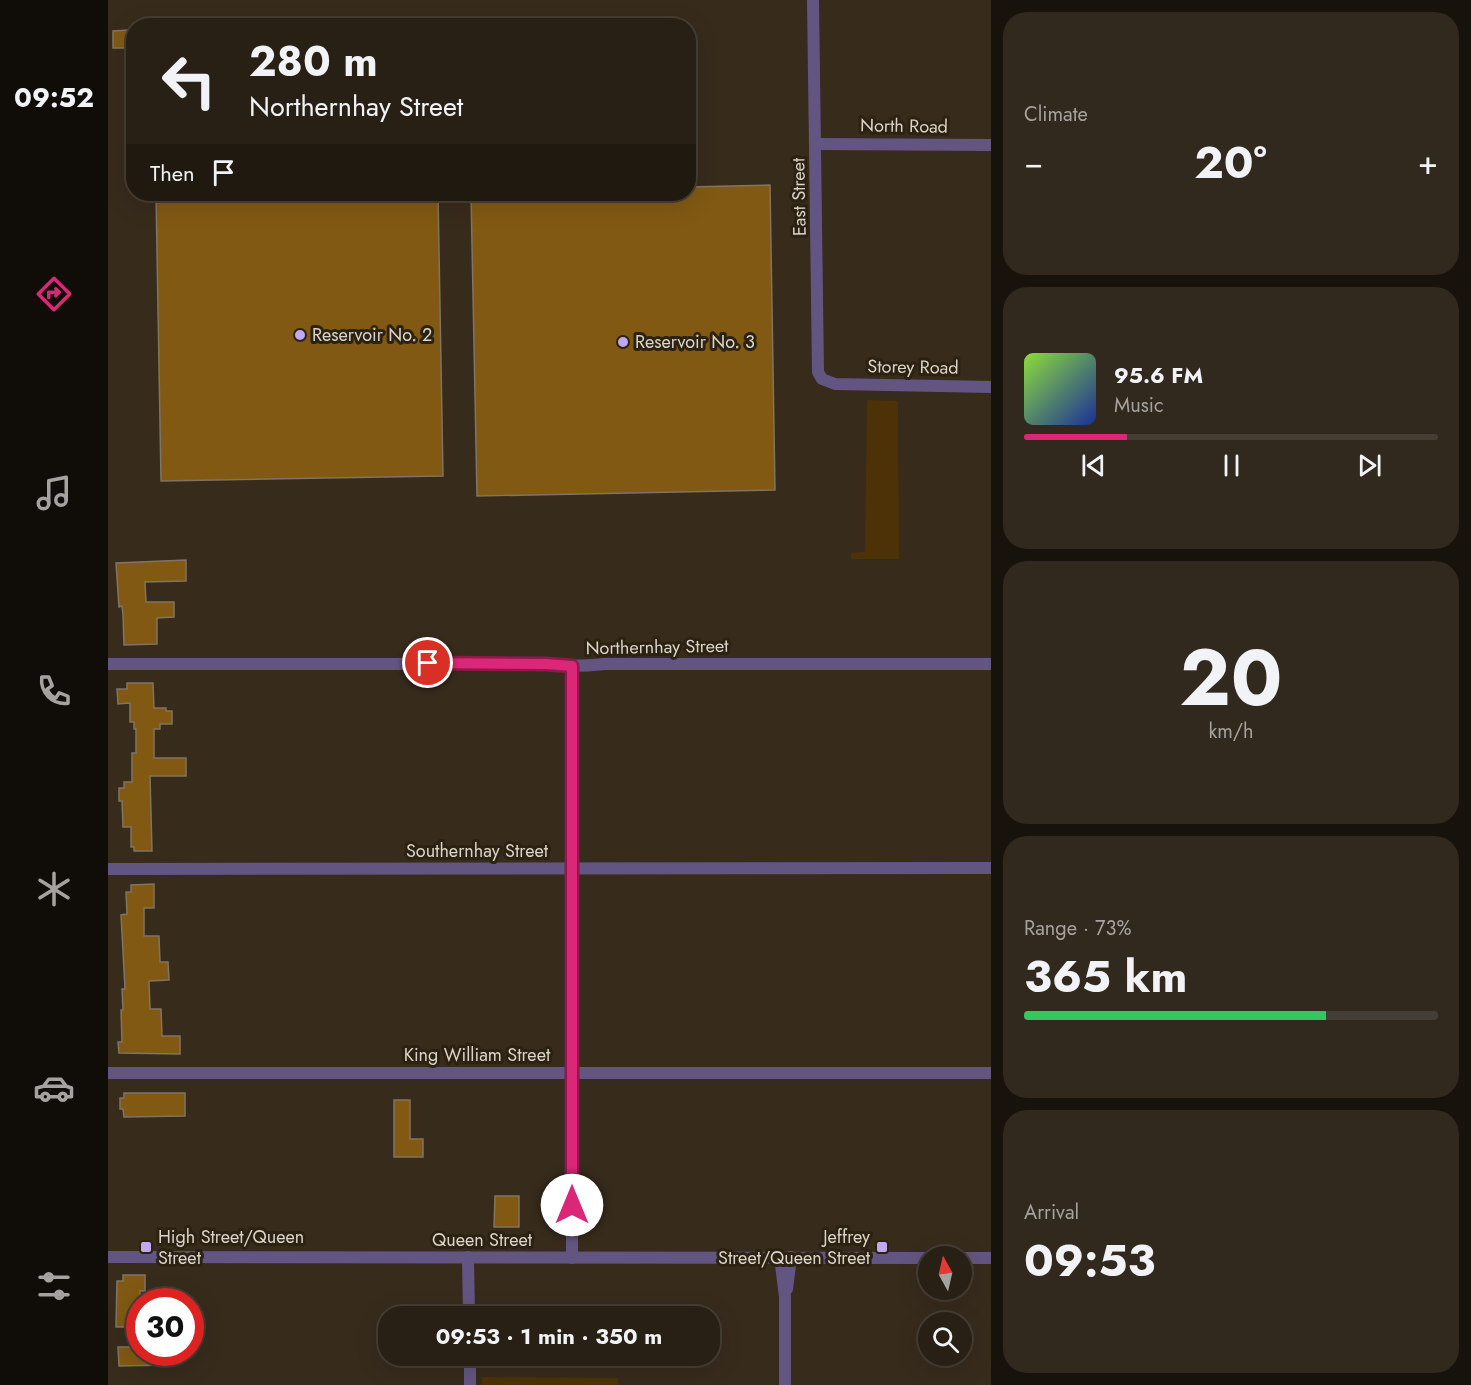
<!DOCTYPE html>
<html lang="en">
<head>
<meta charset="utf-8">
<style>
	body { margin:0; font-family:Jost,sans-serif; background:#31281e; color:#f1f3f6; height:100vh; display:flex; flex-direction:column; font-size:22px; white-space:nowrap }
	* { box-sizing:border-box; margin:0 }
	p { font-size:20px; color:#a5a3a0 }
	.icon { flex:none; width:33px; height:33px; fill:none; stroke:currentColor; stroke-width:2; stroke-linecap:round; stroke-linejoin:round }
	.map { position:relative; flex:1; overflow:hidden }
	.details { display:flex; flex-direction:column; gap:12px; padding:12px; background:#17120c; width:480px }
	.details>* { flex:none }
	.banner { position:absolute; left:18px; top:18px; width:570px; height:183px; border-radius:24px; box-shadow:0 6px 24px #0002,0 0 0 2px #453e34; background:#292015; color:#f1f3f6; overflow:hidden }
	.needle { width:39px; rotate:352deg }
	.tools { position:absolute; left:810px; top:1246px; display:grid; gap:12px }
	.tools a { display:grid; place-items:center; width:54px; height:54px; border-radius:50%; background:#292015; box-shadow:0 6px 24px #0002,0 0 0 2px #453e34; font-size:30px }
	.speed { position:absolute; left:18px; top:1288px; display:flex; gap:12px; font-size:30px; font-weight:700; text-align:center }
	.speed>* { display:grid; place-content:center; width:78px; height:78px; border-radius:50%; background:#292015; box-shadow:0 6px 24px #0002,0 0 0 2px #453e34; line-height:1 }
	.speed .limit { border:9px solid #d22; background:#fff; color:#111 }
	.pin { position:absolute; display:grid; place-items:center; width:51px; height:51px; color:#fff; margin:-26px; border:3px solid #fff; border-radius:50%; box-shadow:0 2px 6px #0007 }
	.me { position:absolute; width:66px; margin:-33px; rotate:0deg; stroke-linejoin:round; filter:drop-shadow(0 0 4px #0008) }
	.turn { display:flex; align-items:center; gap:21px; height:126px; padding:0 24px; font-size:27px }
	.turn .icon { width:78px; height:78px; stroke-width:2.5 }
	.turn b { display:block; font-size:42px; line-height:51px }
	.then { display:flex; align-items:center; height:57px; padding:0 24px; background:#0003; gap:12px; font-size:22px }
	.big { font-size:45px; font-weight:700; line-height:1.1 }
	.details .widget { flex:1; display:flex; flex-direction:column; justify-content:center; gap:9px; min-width:0; padding:0 21px; border-radius:24px; background:#31281e }
	.details .dial { align-items:center; gap:0 }
	.dial b { font-size:78px; line-height:1 }
	.song { display:flex; align-items:center; gap:18px }
	.cover { width:72px; height:72px; border-radius:9px; background:linear-gradient(135deg,hsl(90 70% 55%),hsl(230 70% 35%)) }
	.played { height:6px; border-radius:3px; background:linear-gradient(90deg,#db2777 25%,#453e34 25%) }
	.keys { display:flex; justify-content:space-around; direction:ltr }
	.heat { display:flex; justify-content:space-between; align-items:center; font-size:33px; direction:ltr }
	.charge { height:9px; border-radius:4px; background:linear-gradient(90deg,#34c759 73%,#453e34 0) }
	.trip { position:absolute; left:270px; top:1306px; width:342px; height:60px; border-radius:24px; background:#292015; box-shadow:0 6px 24px #0002,0 0 0 2px #453e34; font-weight:700; line-height:60px; text-align:center }
	main { display:flex; flex:1; min-height:0 }
	.dock { display:flex; flex-direction:column; width:108px; justify-content:space-around; align-items:center; background:#100d08; color:#a5a3a0 }
	.dock .icon { width:42px; height:42px }
	.dock .on { color:#db2777 }
	.dock b { font-size:27px; color:#f1f3f6 }
	.map>svg:first-child { display:block }
	.green { fill:#4c3206 }
	.building { fill:#815913; stroke:#817463; stroke-width:1.5 }
	.lines { fill:none; stroke-linecap:round; stroke-linejoin:round }
	.street { stroke:#635581; stroke-width:12 }
	.route-casing { stroke:#8e194d; stroke-width:15 }
	.route { stroke:#db2777; stroke-width:10 }
	.poi-dot { fill:#c0a8f4; stroke:#2c2212; stroke-width:2 }
	.labels { text-anchor:middle; dominant-baseline:central; stroke-width:6; stroke-linejoin:round; paint-order:stroke }
	.street-label { font-size:18px; fill:#dbd4ca; stroke:#2c2212 }
	.poi-label { font-size:18px; fill:#dbd4ca; stroke:#2c2212; text-anchor:start }
</style>
</head>
<body>
<main>
<nav class="dock">
<b>09:52</b>
<svg class="icon on" aria-label="directions" viewBox="0 0 24 24"><path d="M12 3l9 9-9 9-9-9zM9 14v-3h6M13 9l2 2-2 2"/></svg>
<svg class="icon" aria-label="music" viewBox="0 0 24 24"><path d="M9 18V5l10-2v13"/><circle cx="6" cy="18" r="3"/><circle cx="16" cy="16" r="3"/></svg>
<svg class="icon" aria-label="phone" viewBox="0 0 24 24"><path d="M5 4h4l2 5-3 2q2 4 5 5l2-3 5 2v4C11 20 4 13 5 4z"/></svg>
<svg class="icon" aria-label="climate" viewBox="0 0 24 24"><path d="M12 3v18M4 7l16 10M4 17L20 7"/></svg>
<svg class="icon" aria-label="car" viewBox="0 0 24 24"><path d="M5 17H2v-5l4-1 3-4h7l3 4 3 1v5h-3M9 17h6M6 11h13"/><circle cx="7" cy="17" r="2"/><circle cx="17" cy="17" r="2"/></svg>
<svg class="icon" aria-label="filters" viewBox="0 0 24 24"><path d="M4 7h16M4 17h16"/><circle cx="9" cy="7" r="2"/><circle cx="15" cy="17" r="2"/></svg>
</nav>
<div class="map">
<svg width="883" height="1385" viewBox="0 0 883 1385">
	<rect width="100%" height="100%" fill="#372b1c"/>
	<g class="green">
		<polygon points="759,400 790,401 791,559 743,559 743,553 757,552"/>
		<polygon points="374,1377 510,1378 510,1385 374,1385"/>
	</g>
	<g class="building">
		<polygon points="20,30 20,48 5,48 5,31"/>
		<polygon points="662,185 667,490 369,496 363,194 580,194 580,187"/>
		<polygon points="48,194 330,194 335,476 53,481"/>
		<polygon points="78,560 78,581 37,582 38,602 66,602 66,617 49,618 49,644 16,645 15,615 14,606 11,607 8,563"/>
		<polygon points="19,683 45,683 46,708 58,708 58,711 64,711 64,724 52,724 52,729 46,729 46,758 78,758 78,776 42,776 44,851 26,851 26,847 23,847 23,827 15,827 14,801 11,801 11,788 16,788 16,782 24,782 24,753 28,753 28,729 26,729 26,722 22,722 22,703 10,704 9,689 19,689"/>
		<polygon points="46,884 46,908 36,908 36,936 51,936 52,962 60,962 61,980 41,981 42,1009 53,1009 54,1036 72,1036 72,1054 11,1053 10,1042 14,1042 13,1010 15,1010 14,989 17,989 13,915 19,914 18,892 23,892 23,885"/>
		<polygon points="16,1093 77,1093 77,1116 16,1117 15,1109 12,1109 12,1098 16,1098"/>
		<polygon points="286,1100 302,1100 302,1139 315,1139 315,1157 286,1157"/>
		<polygon points="387,1196 411,1196 411,1227 386,1227"/>
		<polygon points="15,1275 37,1275 37,1291 32,1291 32,1327 8,1327 9,1281 15,1281"/>
		<polygon points="10,1347 32,1347 32,1353 57,1353 57,1365 11,1366"/>
	</g>
	<g class="lines">
		<g class="street">
			<polyline points="705,0 710,372 714,379 727,384 883,387"/>
			<polyline points="708,144 883,145"/>
			<path d="M0,664H438C458,667 478,666 497,664H883"/>
			<polyline points="0,869 883,868"/>
			<polyline points="0,1073 883,1073"/>
			<polyline points="0,1257 820,1258"/>
			<polyline points="360,1257 361,1317"/>
			<polyline points="672,1257 677,1297 677,1385"/>
			<polyline points="464,1258 464,666"/>
			<polyline points="854,1258 883,1258"/>
			<polyline points="679,1289 683,1257"/>
			<polyline points="362,1385 362,1356"/>
		</g>
	</g>
	<g class="lines">
		<g class="route-casing">
			<polyline id="route" points="320,663 438,664 464,666 464,1205"/>
		</g>
		<use href="#route" class="route"/>
	</g>
	<g class="poi-dot">
		<circle cx="192" cy="335" r="6"/>
		<circle cx="515" cy="342" r="6"/>
		<rect x="32" y="1241" width="12" height="12" rx="3"/>
		<rect x="768" y="1241" width="12" height="12" rx="3"/>
	</g>
	<g class="labels">
		<g class="street-label">
			<text transform="translate(796 126) rotate(1)">North Road</text>
			<text transform="translate(691 197) rotate(-91)">East Street</text>
			<text transform="translate(805 367) rotate(1)">Storey Road</text>
			<text transform="translate(549 647) rotate(-1)">Northernhay Street</text>
			<text x="369" y="851">Southernhay Street</text>
			<text x="369" y="1055">King William Street</text>
			<text x="374" y="1240">Queen Street</text>
		</g>
		<g class="poi-label">
			<text x="204" y="335">Reservoir No. 2</text>
			<text x="527" y="342">Reservoir No. 3</text>
			<text x="50" y="1237">High Street/Queen<tspan x="50" dy="21">Street</tspan></text>
			<text x="762" y="1237" text-anchor="end">Jeffrey<tspan x="762" dy="21">Street/Queen Street</tspan></text>
		</g>
	</g>
</svg>
<div class="tools">
<a><svg class="needle" viewBox="-14 -14 28 28"><path d="M0-13l5 13h-10z" fill="#e53935"/><path d="M0 13l5-13h-10z" fill="#a5a3a0"/></svg></a>
<a><svg class="icon" aria-label="search" viewBox="0 0 24 24"><circle cx="10" cy="10" r="6"/><path d="M15 15l6 6"/></svg></a>
</div>
<div class="speed"><div class="limit">30</div></div>
<div class="pin" style="left:320px;top:663px;background:#d93025"><svg class="icon" aria-label="arrive" viewBox="0 0 24 24"><path d="M6 21V4h12l-3 4 3 4H6"/></svg></div>
<svg class="me" style="left:464px;top:1205px" viewBox="-20 -20 40 40"><circle r="19" fill="#fff"/><path d="M0-13L10 11 0 6-10 11z" fill="#db2777"/></svg>
<div class="trip">09:53 · 1 min · 350 m</div>
<div class="banner">
<div class="turn"><svg class="icon" aria-label="left" viewBox="0 0 24 24"><path d="M17 20v-9H6M10 6l-5 5 5 5"/></svg><div><b>280 m</b>Northernhay Street</div></div>
<div class="then">Then<svg class="icon" aria-label="arrive" viewBox="0 0 24 24"><path d="M6 21V4h12l-3 4 3 4H6"/></svg></div>
</div>
</div>
<section class="details">
<div class="widget"><p>Climate</p>
<div class="heat"><a>−</a><b class="big">20°</b><a>+</a></div>
</div>
<div class="widget">
<div class="song"><i class="cover"></i><div><b>95.6 FM</b><p>Music</p></div></div>
<div class="played"></div>
<div class="keys"><svg class="icon" aria-label="previous" viewBox="0 0 24 24"><path d="M18 5L8 12l10 7zM5 5v14"/></svg><svg class="icon" aria-label="pause" viewBox="0 0 24 24"><path d="M8 5v14M16 5v14"/></svg><svg class="icon" aria-label="next" viewBox="0 0 24 24"><path d="M6 5l10 7-10 7zM19 5v14"/></svg></div>
</div>
<div class="widget dial"><b>20</b><p>km/h</p></div>
<div class="widget"><p>Range · 73%</p><b class="big">365 km</b><div class="charge"></div></div>
<div class="widget"><p>Arrival</p><b class="big">09:53</b></div>
</section>
</main>
</body>
</html>
